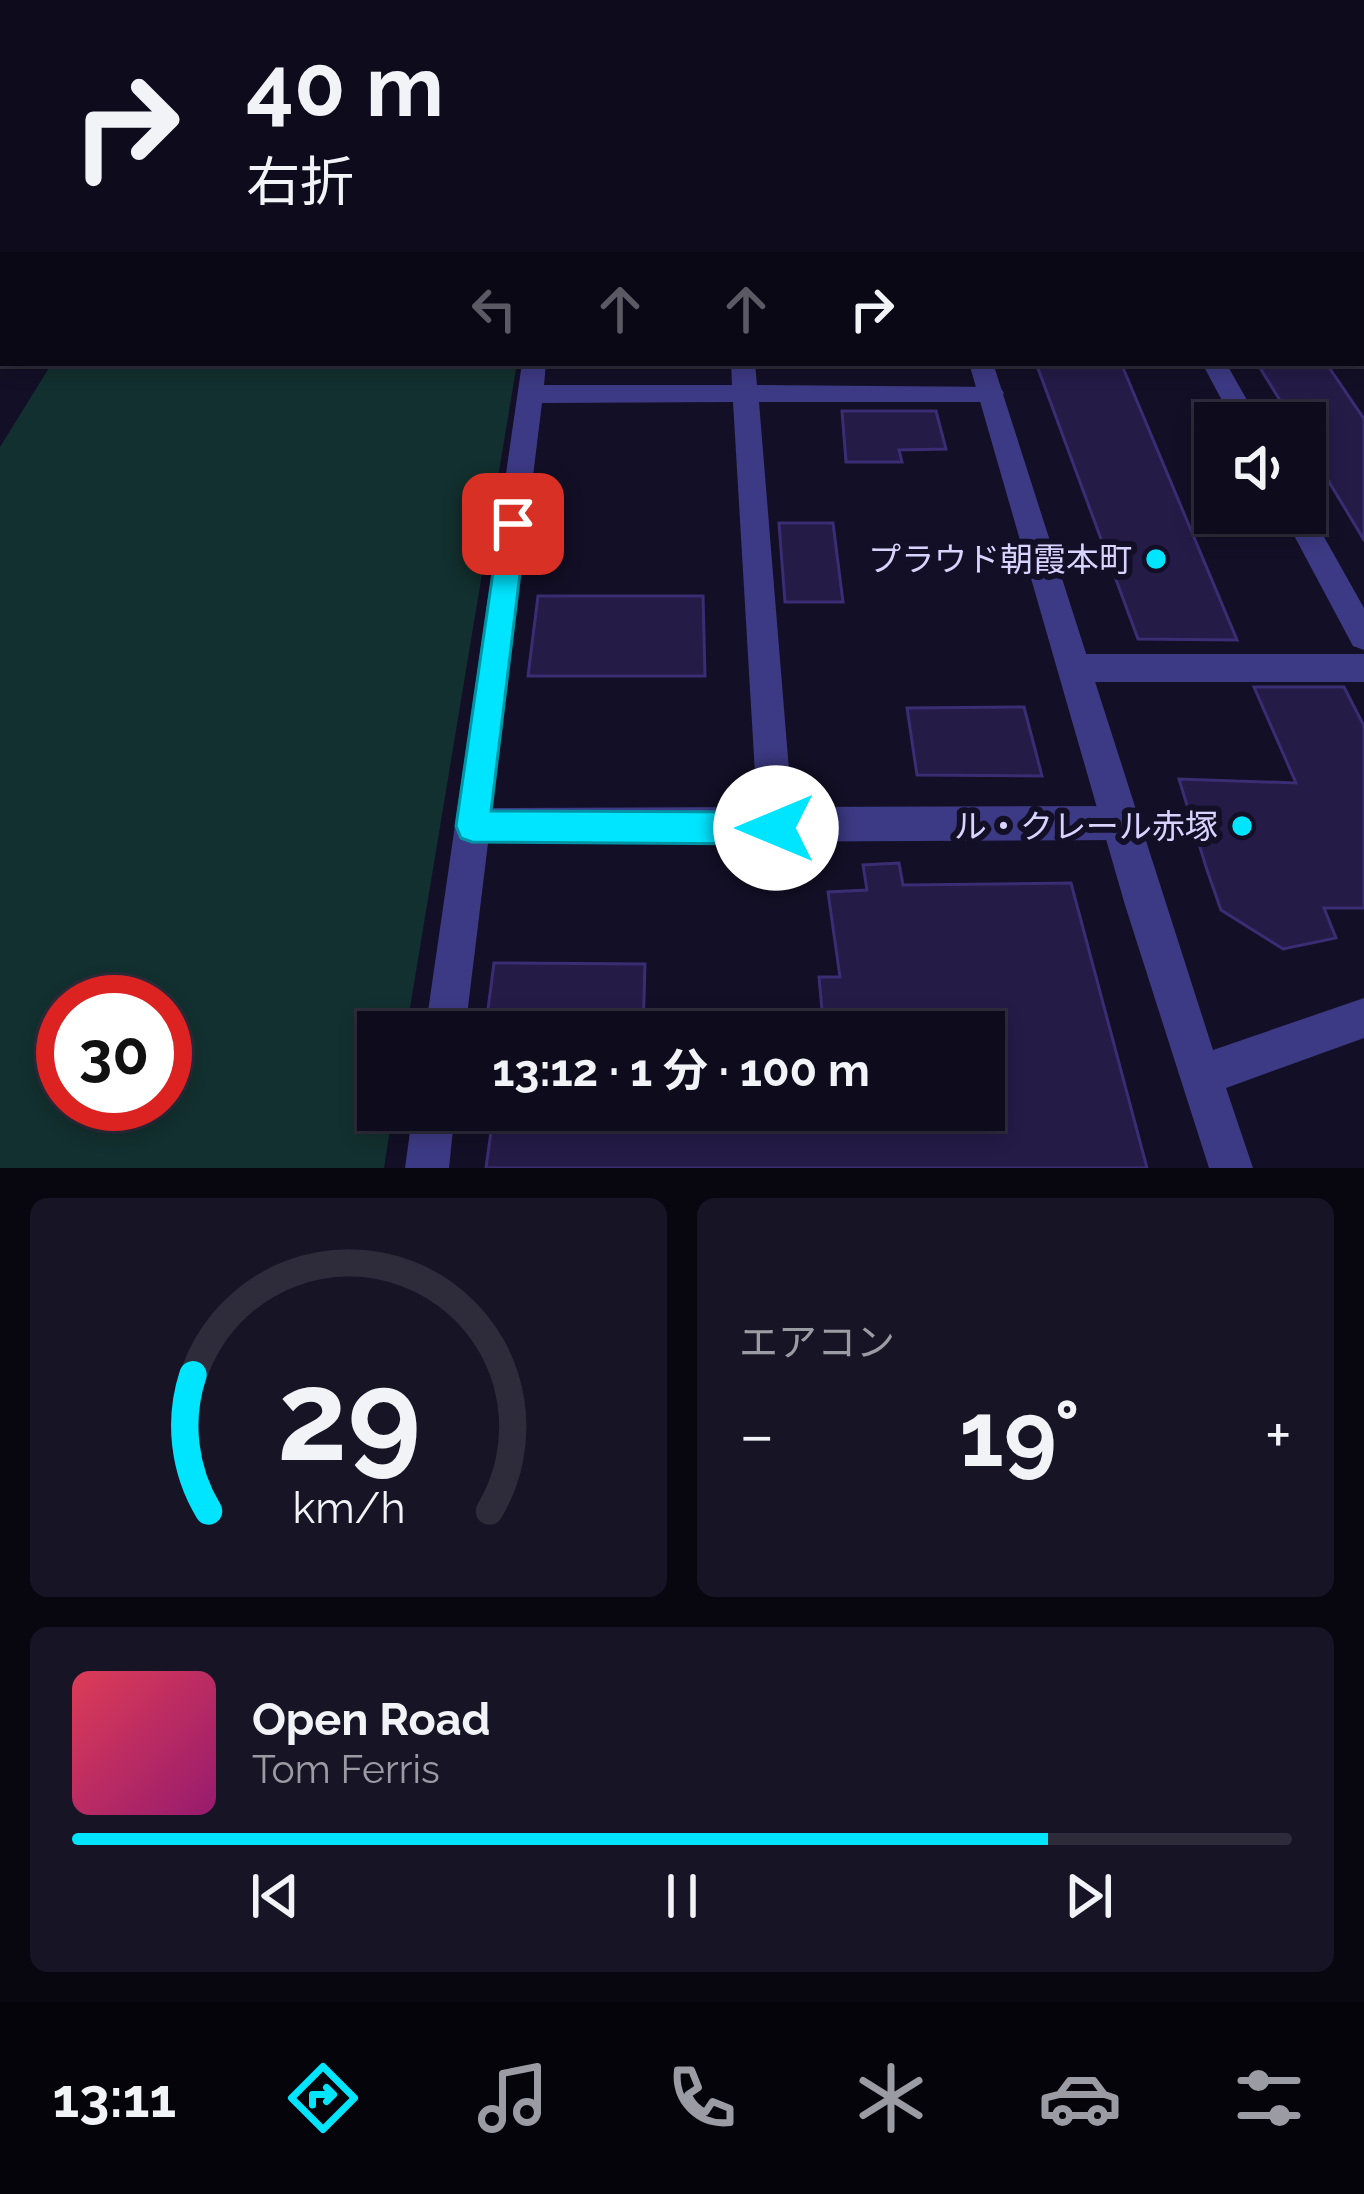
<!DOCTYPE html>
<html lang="ja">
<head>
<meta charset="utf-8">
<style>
	body { margin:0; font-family:Raleway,"Noto Sans JP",sans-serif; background:#171425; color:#f1f3f6; height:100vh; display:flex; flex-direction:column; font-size:45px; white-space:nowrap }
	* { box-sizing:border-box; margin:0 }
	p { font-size:39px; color:#9b9ba3 }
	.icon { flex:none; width:66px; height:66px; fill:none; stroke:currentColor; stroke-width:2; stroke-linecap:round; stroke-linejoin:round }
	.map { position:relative; height:1168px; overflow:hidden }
	.drawer { display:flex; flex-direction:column; gap:30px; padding:30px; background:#08060f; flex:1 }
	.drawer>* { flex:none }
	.guide { position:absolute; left:0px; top:0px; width:1365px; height:366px; box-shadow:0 6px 18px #0003,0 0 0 3px #2e2b3b; background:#0e0b1c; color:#f1f3f6; overflow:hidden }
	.fabs { position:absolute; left:1194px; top:402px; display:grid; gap:24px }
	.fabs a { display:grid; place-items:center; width:132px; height:132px; border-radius:0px; background:#0e0b1c; box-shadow:0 6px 18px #0003,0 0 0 3px #2e2b3b; font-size:60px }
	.speed { position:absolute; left:36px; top:975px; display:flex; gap:24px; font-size:60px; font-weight:700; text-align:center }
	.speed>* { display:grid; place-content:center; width:156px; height:156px; border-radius:50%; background:#0e0b1c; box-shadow:0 6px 18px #0003,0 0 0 3px #2e2b3b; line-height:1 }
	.speed .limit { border:18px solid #d22; background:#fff; color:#111 }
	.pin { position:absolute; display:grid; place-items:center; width:102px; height:102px; color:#fff; margin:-51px; border-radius:24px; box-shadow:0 6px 18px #0006 }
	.me { position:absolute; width:132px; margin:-66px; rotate:270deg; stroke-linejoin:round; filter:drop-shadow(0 0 9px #0008) }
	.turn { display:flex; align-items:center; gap:42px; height:252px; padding:0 48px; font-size:54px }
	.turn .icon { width:156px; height:156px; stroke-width:2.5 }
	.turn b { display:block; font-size:84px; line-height:102px }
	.lanes { display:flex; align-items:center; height:114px; padding:0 48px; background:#0003; justify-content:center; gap:60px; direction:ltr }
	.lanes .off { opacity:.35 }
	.big { font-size:90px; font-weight:700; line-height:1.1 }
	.drawer .widget { flex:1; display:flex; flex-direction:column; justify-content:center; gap:18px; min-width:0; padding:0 42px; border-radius:18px; background:#171425 }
	.drawer .dial { align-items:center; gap:0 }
	.dial svg { height:312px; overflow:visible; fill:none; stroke:#2e2b3b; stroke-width:7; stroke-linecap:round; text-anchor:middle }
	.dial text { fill:#f1f3f6; stroke:none }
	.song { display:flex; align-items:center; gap:36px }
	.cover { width:144px; height:144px; border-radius:18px; background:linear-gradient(135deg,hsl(350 70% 55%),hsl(320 70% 35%)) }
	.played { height:12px; border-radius:6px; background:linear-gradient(90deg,#00e5ff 80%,#2e2b3b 80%) }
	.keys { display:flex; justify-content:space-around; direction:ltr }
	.heat { display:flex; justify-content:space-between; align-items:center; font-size:66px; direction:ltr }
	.drawer .tiles { flex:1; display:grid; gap:30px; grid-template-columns:1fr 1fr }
	.widget:last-child { grid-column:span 2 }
	.trip { position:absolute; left:357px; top:1011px; width:648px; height:120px; border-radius:0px; background:#0e0b1c; box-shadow:0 6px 18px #0003,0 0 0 3px #2e2b3b; font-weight:700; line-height:120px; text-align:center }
	.menu { display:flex; height:192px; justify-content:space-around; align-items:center; background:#06040b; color:#9b9ba3 }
	.menu .icon { width:84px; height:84px }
	.menu .selected { color:#00e5ff }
	.menu b { font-size:54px; color:#f1f3f6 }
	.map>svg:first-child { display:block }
	.green { fill:#12302f; fill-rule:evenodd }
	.building { fill:#241b47; stroke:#3b2d73; stroke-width:3 }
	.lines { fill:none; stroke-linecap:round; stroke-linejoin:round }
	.service { fill:#3d3a85; fill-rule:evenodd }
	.minor { fill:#3d3a85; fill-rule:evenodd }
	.tertiary { fill:#3d3a85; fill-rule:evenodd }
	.primary { fill:#c25bff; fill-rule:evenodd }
	.route { fill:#00e5ff; stroke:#0095a6; stroke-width:3 }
	.poi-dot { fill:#00e5ff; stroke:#130f26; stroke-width:4.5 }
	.labels { text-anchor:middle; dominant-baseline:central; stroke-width:12; stroke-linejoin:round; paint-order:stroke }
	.poi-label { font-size:33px; fill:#d9d4ff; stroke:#130f26; text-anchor:end }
</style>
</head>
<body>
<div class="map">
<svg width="1364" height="1168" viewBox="0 0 1364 1168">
	<rect width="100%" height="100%" fill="#130f26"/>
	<g class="green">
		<polygon points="0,0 841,0 842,3 3,3 0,253"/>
		<path d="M52,363H517L406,1032H378V1110H393L384,1168H0V447ZM165,1002V1104H63V1002Z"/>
	</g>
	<g class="building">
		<polygon points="1036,363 1121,363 1237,640 1138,639"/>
		<polygon points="1257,363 1326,363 1364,419 1364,540 1305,442 1305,423 1294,423"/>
		<polygon points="842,411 936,411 946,449 899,450 902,462 846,462"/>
		<polygon points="779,523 833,523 843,602 785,602"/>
		<polygon points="538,596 703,596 705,676 528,676"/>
		<polygon points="1254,687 1344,687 1364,726 1364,908 1324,908 1336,938 1283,949 1221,910 1207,870 1179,779 1296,783"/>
		<polygon points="1024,707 1042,776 917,775 907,708"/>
		<polygon points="899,863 903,885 1071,883 1147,1168 486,1168 494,1110 984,1110 984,1032 824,1032 819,977 840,977 828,892 867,890 863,865"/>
		<polygon points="494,963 645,964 643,1032 485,1032"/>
	</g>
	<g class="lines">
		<g class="service">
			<polygon points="1222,0 1230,0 1229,3 1221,3"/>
			<polygon points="1258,0 1266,0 1267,3 1259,3"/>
			<rect x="1362" y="186" width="2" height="6"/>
		</g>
		<g class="minor">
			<rect x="1362" y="302" width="2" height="14"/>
			<path d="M522,363H546L544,385H732L731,363H755L757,385L1000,387L1004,393L1000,399L991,402H759L792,807L1121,806L1134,811L1139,823L1134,835L1121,840L488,843L465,1032H425ZM733,402L757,807L492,808L542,403Z"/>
			<polygon points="1202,363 1226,363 1260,423 1234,423"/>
			<polygon points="1306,505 1364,608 1364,650 1353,646 1282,513 1305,513"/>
			<polygon points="1073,654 1364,654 1364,682 1073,682 1062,678 1057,668 1062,658"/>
			<polygon points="413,1110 455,1110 449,1168 405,1168"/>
		</g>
		<g class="tertiary">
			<polygon points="860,0 876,0 877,3 861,3"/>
			<rect x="1362" y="76" width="2" height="10"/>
			<polygon points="1362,256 1364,257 1364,272 1362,271"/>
			<rect x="0" y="273" width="3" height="14"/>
			<polygon points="969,363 993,363 1213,1050 1364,998 1364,1038 1226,1088 1253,1168 1209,1168 1125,905"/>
		</g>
		<g class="primary">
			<polygon points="1331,0 1349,0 1351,3 1333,3"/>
			<polygon points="1362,13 1364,14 1364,24 1362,23"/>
		</g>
	</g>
	<polygon class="route" points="513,514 526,524 491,811 776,812 788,817 793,828 788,840 776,844 472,842 461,838 456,826 500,524"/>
	<g class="poi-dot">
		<circle cx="1156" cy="559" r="12"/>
		<circle cx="1242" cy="826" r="12"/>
	</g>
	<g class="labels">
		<g class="poi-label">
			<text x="1132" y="559">プラウド朝霞本町</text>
			<text x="1218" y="826">ル・クレール赤塚</text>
		</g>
	</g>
</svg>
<div class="fabs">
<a><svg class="icon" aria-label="sound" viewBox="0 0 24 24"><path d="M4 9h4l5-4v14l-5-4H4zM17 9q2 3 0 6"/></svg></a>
</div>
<div class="speed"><div class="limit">30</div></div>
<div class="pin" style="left:513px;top:524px;background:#d93025"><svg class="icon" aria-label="arrive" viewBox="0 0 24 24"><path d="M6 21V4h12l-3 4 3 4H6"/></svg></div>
<svg class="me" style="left:776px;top:828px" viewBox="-20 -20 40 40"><circle r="19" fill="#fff"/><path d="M0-13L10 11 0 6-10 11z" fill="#00e5ff"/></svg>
<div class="trip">13:12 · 1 分 · 100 m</div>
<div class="guide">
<div class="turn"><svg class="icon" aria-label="right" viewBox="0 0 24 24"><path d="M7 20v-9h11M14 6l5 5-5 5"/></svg><div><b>40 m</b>右折</div></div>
<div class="lanes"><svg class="icon off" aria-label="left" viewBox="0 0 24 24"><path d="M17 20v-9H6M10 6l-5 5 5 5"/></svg><svg class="icon off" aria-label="ahead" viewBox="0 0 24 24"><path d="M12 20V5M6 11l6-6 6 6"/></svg><svg class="icon off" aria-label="ahead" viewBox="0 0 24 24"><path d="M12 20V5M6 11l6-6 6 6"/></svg><svg class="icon" aria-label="right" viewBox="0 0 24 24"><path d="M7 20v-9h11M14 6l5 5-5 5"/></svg></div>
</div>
</div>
<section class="drawer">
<div class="tiles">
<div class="widget dial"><svg viewBox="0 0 100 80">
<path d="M14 69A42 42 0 1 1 86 69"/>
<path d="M14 69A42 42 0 0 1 10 34" stroke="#00e5ff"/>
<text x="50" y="56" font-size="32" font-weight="700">29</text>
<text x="50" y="72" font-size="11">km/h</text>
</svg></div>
<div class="widget"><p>エアコン</p>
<div class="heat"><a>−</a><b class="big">19°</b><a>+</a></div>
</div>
<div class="widget">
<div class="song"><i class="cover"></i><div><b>Open Road</b><p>Tom Ferris</p></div></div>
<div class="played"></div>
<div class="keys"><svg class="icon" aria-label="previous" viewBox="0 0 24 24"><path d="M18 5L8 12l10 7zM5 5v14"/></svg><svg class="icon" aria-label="pause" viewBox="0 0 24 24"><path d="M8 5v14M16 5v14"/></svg><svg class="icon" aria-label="next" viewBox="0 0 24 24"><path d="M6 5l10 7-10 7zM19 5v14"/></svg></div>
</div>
</div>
</section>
<nav class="menu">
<b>13:11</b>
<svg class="icon selected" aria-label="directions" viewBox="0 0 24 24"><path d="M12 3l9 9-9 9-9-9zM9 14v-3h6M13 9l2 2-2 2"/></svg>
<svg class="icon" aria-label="music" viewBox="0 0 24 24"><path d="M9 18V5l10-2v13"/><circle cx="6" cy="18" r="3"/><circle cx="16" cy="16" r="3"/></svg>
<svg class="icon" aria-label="phone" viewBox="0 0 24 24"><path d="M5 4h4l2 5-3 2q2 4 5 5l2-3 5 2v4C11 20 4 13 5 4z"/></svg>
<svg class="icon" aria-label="climate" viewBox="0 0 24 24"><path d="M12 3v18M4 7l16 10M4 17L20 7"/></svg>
<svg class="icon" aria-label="car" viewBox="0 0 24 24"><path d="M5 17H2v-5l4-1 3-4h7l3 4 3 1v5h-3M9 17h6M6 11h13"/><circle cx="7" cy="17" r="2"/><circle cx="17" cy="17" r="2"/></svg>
<svg class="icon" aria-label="filters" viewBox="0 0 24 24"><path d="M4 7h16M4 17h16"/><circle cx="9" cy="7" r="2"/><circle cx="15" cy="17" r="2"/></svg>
</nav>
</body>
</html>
